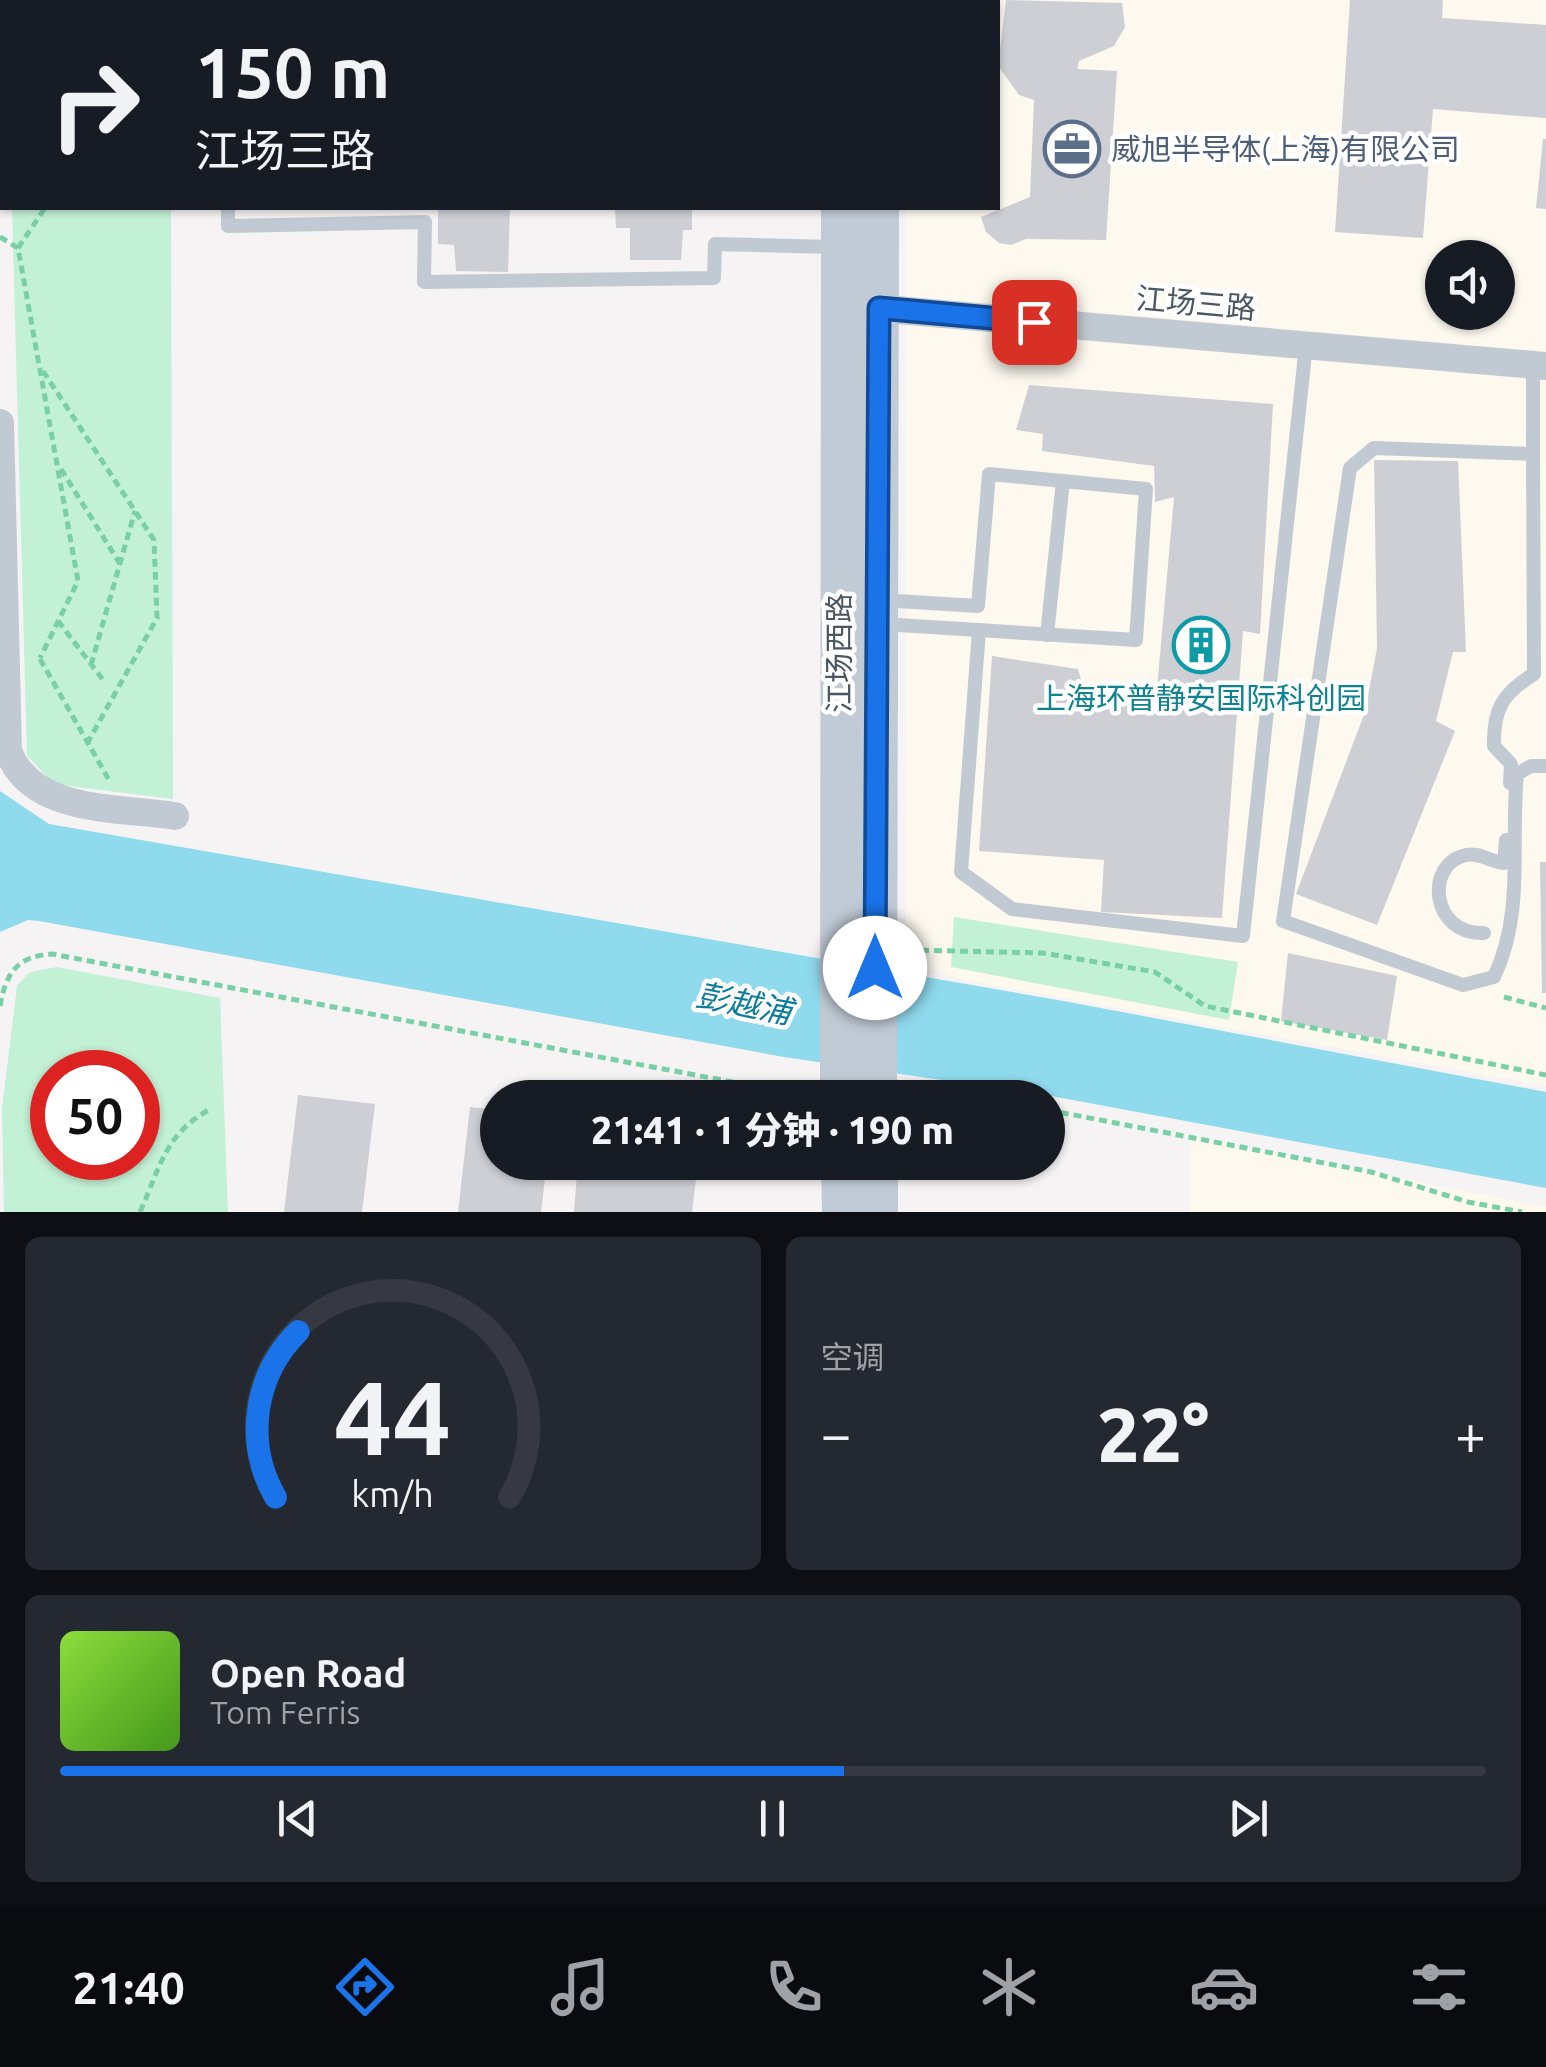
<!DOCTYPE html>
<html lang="zh">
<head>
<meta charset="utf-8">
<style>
	body { margin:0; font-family:Ubuntu,"Noto Sans SC",sans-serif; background:#242831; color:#f1f3f6; height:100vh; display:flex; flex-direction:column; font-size:38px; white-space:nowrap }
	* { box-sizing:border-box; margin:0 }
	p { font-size:32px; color:#9ea1a6 }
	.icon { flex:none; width:55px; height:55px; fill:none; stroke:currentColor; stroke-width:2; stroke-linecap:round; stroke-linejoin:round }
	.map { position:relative; height:1212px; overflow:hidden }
	.sheet { display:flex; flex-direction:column; gap:25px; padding:25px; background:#0d0f14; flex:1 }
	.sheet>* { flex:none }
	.guide { position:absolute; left:0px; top:0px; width:1000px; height:210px; box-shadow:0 2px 8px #0004; background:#171b24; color:#f1f3f6; overflow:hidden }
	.tools { position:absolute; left:1425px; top:240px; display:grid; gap:20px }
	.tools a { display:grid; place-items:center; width:90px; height:90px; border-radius:50%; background:#171b24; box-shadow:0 2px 8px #0004; font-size:50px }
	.speed { position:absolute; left:30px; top:1050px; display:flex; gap:20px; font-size:50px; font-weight:700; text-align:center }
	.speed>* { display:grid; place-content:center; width:130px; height:130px; border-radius:50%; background:#171b24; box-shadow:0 2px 8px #0004; line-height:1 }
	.speed .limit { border:15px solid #d22; background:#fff; color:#111 }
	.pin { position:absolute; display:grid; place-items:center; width:85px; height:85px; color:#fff; margin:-42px; border-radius:20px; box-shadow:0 5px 15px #0006 }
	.me { position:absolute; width:110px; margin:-55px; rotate:0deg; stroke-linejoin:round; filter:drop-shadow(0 0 8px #0008) }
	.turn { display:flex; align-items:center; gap:35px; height:210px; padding:0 30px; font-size:45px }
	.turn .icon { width:130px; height:130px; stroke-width:2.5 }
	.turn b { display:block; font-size:70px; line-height:85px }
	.big { font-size:75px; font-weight:800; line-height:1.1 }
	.sheet .tile { flex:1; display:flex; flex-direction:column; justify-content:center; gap:15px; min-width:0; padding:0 35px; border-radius:15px; background:#242831 }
	.sheet .dial { align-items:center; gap:0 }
	.dial svg { height:260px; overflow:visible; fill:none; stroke:#363941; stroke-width:7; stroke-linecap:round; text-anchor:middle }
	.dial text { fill:#f1f3f6; stroke:none }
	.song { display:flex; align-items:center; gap:30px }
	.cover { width:120px; height:120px; border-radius:15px; background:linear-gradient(135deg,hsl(90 70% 55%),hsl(100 70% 35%)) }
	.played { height:10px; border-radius:5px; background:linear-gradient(90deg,#1a73e8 55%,#363941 55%) }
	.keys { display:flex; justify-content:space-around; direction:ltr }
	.heat { display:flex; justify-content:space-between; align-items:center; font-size:55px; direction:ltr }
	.sheet .tiles { flex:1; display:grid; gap:25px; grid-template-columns:1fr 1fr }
	.tile:last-child { grid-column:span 2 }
	.trip { position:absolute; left:480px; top:1080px; width:585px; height:100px; border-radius:50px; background:#171b24; box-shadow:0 2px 8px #0004; font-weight:800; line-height:100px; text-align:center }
	.dock { display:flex; height:160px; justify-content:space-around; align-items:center; background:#090b0e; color:#9ea1a6 }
	.dock .icon { width:70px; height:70px }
	.dock .selected { color:#1a73e8 }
	.dock b { font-size:45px; color:#f1f3f6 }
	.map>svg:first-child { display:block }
	.commercial { fill:#fdf9ef; fill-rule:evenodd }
	.green { fill:#c3f1d5; fill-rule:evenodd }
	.water { fill:#90daee }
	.building { fill:#cdcfd5 }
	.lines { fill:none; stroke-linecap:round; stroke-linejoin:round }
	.path { stroke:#7ad0a6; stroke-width:5; stroke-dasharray:8 5; stroke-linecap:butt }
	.lane { stroke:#c1cad2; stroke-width:14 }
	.street { stroke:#c1cad2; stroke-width:28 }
	.secondary { stroke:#c1cbd6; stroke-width:40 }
	.route-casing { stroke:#114b97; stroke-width:25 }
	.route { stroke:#1a73e8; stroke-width:18 }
	.labels { text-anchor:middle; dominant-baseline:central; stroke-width:9; stroke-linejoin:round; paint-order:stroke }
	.service-label { font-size:30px; fill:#4e5e75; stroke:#fff; text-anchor:start }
	.street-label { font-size:30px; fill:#4a5661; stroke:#fff }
	.culture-label { font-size:30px; fill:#0d838f; stroke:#fff }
	.water-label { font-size:32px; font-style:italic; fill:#0c7c9b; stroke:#fff }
</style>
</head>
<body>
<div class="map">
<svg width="1546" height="1212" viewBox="0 0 1546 1212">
	<rect width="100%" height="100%" fill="#f5f3f3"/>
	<g class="commercial">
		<path d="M906,0H1546V1086L969,981L906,963V208H998V2ZM1442,258H1498V312H1442Z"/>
		<polygon points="1190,1137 1546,1207 1546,1212 1190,1212"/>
	</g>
	<g class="green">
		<polygon points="12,208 171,208 173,799 53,784 27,755"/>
		<polygon points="954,917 1238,962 1229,1020 951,967"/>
		<path d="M57,967L220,998L228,1212H4L2,1109L17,986L30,972ZM52,1072H138V1158H52Z"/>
	</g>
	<polygon class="water" points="0,791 49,824 1069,1002 1546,1092 1546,1188 1051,1096 784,1057 39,921 28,920 0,932"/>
	<g class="building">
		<polygon points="1006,0 1122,3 1125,27 1114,46 1079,61 1077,69 1117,71 1106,240 1026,239 1011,245 999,243 986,232 981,217 1030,197 1034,100 1019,95 998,66"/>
		<polygon points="1350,0 1443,0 1442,18 1546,25 1546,118 1433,109 1423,238 1335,232"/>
		<polygon points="1543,139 1546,139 1546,209 1536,208"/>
		<polygon points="438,208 510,208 508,272 456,271 454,245 438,244"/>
		<polygon points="615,208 692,208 692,230 683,230 681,260 630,260 630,228 616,228"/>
		<polygon points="1029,385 1273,404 1260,634 1243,631 1222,918 1101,912 1104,860 979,851 992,656 1078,669 1086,697 1156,700 1174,497 1155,502 1154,466 1042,451 1043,434 1016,430"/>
		<polygon points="1374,460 1458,461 1466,652 1453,652 1436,721 1455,731 1377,925 1296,894 1365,712 1377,648"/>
		<polygon points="1540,862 1546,862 1546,993 1542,993"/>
		<polygon points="1288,953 1397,976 1387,1040 1281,1021"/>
		<polygon points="298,1095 375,1104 362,1212 284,1212"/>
		<polygon points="470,1107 498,1110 498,1162 547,1162 541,1212 458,1212"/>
		<polygon points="578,1162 698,1162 692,1212 574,1212"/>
	</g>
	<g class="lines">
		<g class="path">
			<polyline points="145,0 146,2"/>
			<polyline points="0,237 18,248 78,581 40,658"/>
			<polyline points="18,248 45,208"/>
			<polyline points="43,371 154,540 157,618 88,742"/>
			<polyline points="61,469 120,564"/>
			<polyline points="58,621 104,681"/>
			<polyline points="40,659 109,780"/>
			<polyline points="91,665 135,511"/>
			<polyline points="908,950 1043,953 1155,972 1205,1006 1546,1075"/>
			<polyline points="1504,997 1546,1008"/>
			<path d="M0,1006C6,972 18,956 52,954L807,1096"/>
			<polyline points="963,1093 985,1098"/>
			<polyline points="1048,1110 1371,1172 1468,1202 1522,1212"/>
			<path d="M140,1212C161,1166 164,1134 212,1108"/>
		</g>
		<g class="lane">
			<polyline points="176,2 176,0"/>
			<polyline points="686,2 686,0"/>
			<polyline points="228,208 228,226 425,222 424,282 714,278 715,244 836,247"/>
			<path d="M1533,364V454L1374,448L1350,468L1283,921L1463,985L1494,977C1525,912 1510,843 1517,774L1531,766H1546"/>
			<polyline points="880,600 978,606 989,474 1146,489 1136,640 882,624"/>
			<polyline points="979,630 961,872 1012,909 1243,936 1306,345"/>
			<polyline points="1047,635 1063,481"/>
			<path d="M1510,783L1511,764L1494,746C1493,709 1503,693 1534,674L1533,454"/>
			<path d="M1484,933C1431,935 1424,864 1466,855C1479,852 1491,862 1504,863L1506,840"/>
		</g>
		<g class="street">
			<polyline points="862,307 1546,366"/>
			<path d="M0,423L8,750C30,814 118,807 175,816"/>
		</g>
		<g class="secondary">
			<polyline points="840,0 840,2"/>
			<polyline points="879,0 879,2"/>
			<polyline points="840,1098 841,208"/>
			<polyline points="877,1098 879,208"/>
			<polyline points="841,1162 842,1212"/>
			<polyline points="878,1162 878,1212"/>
		</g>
	</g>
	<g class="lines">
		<g class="route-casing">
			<polyline id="route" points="875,968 879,308 1034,322"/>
		</g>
		<use href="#route" class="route"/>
	</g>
	<defs>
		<g id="office-ring" transform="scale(2.875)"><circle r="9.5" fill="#fff" stroke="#5c6f8a" stroke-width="1.5"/><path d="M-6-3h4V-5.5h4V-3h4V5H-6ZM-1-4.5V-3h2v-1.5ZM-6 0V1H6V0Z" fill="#5c6f8a"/></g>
		<g id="building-ring" transform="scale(2.875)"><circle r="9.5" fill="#fff" stroke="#0f9aa8" stroke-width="1.5"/><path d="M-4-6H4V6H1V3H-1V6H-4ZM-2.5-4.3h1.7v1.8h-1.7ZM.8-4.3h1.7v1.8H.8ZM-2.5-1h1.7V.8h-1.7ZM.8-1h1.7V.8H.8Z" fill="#0f9aa8"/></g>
	</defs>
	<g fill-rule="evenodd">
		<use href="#office-ring" x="1072" y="149"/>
		<use href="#building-ring" x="1201" y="645"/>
	</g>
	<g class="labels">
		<g class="service-label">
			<text x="1111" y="149">威旭半导体(上海)有限公司</text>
		</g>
		<g class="street-label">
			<text transform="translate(1196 303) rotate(5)">江场三路</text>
			<text transform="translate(839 653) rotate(-90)">江场西路</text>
		</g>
		<g class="culture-label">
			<text x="1201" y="698">上海环普静安国际科创园</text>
		</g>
		<g class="water-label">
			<text transform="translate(744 1003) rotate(11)">彭越浦</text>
		</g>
	</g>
</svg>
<div class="tools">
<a><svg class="icon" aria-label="sound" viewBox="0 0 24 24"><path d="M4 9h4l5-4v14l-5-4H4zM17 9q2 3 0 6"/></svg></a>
</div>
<div class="speed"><div class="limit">50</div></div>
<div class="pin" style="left:1034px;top:322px;background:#d93025"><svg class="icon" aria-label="arrive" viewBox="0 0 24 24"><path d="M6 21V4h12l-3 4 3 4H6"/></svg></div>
<svg class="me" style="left:875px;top:968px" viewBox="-20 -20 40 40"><circle r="19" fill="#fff"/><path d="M0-13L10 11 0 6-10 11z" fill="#1a73e8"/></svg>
<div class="trip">21:41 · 1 分钟 · 190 m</div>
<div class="guide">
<div class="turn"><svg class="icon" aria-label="right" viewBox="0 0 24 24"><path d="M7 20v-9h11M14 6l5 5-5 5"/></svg><div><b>150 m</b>江场三路</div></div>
</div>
</div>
<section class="sheet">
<div class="tiles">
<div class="tile dial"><svg viewBox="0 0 100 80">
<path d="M14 69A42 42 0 1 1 86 69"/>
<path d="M14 69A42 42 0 0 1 21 18" stroke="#1a73e8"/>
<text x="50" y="56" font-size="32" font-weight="700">44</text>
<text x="50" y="72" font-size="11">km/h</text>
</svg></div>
<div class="tile"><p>空调</p>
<div class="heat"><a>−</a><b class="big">22°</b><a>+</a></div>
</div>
<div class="tile">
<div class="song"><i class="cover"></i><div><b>Open Road</b><p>Tom Ferris</p></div></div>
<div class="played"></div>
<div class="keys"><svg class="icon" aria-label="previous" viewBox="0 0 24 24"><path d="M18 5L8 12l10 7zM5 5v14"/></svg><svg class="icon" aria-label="pause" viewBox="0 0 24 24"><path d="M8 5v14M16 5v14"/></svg><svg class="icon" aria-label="next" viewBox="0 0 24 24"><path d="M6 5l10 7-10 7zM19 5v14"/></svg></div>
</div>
</div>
</section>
<nav class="dock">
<b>21:40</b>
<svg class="icon selected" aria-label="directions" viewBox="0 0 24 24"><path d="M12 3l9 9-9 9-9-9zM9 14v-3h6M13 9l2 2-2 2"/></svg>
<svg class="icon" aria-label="music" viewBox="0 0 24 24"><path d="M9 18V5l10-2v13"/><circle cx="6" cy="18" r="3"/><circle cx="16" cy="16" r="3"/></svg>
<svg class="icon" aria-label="phone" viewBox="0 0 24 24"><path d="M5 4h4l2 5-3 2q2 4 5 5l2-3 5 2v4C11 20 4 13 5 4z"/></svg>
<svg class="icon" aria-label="climate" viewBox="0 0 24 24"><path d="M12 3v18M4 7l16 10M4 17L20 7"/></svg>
<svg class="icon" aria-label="car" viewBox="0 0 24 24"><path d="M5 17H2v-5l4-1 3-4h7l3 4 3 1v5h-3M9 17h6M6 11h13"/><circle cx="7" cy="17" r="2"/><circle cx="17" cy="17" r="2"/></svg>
<svg class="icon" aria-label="filters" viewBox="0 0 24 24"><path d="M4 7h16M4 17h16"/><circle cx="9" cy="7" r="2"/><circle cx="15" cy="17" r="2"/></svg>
</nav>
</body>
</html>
